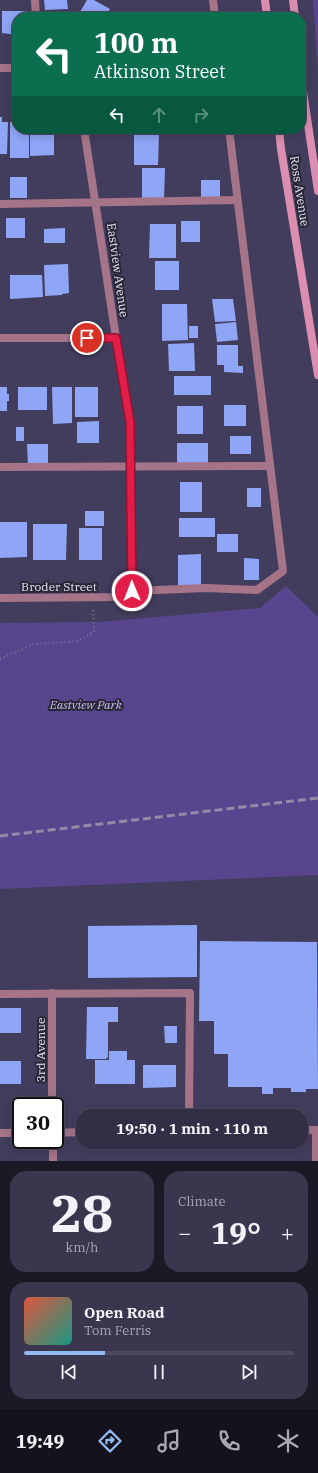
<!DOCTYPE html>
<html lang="en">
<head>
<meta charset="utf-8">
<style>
	body { margin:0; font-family:"IBM Plex Serif",serif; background:#3a364d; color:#f1f3f6; height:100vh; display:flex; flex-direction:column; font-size:15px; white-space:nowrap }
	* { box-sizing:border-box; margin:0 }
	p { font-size:13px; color:#a8a8b3 }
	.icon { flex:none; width:22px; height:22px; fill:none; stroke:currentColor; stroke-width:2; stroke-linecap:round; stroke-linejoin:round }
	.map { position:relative; height:1161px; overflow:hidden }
	.side { display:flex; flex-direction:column; gap:10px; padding:10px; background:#1c1926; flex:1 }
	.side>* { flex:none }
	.top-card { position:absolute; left:12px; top:12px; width:294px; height:122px; border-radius:16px; box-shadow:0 2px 10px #0003,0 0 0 1px #4d4a5f; background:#0b6e4f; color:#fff; overflow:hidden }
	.speed { position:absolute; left:12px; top:1097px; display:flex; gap:8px; font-size:20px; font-weight:700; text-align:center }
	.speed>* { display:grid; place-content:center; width:52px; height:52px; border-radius:50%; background:#322e46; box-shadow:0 2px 10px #0003,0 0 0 1px #4d4a5f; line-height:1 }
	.speed .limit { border:2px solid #111; border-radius:6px; background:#fff; color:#111 }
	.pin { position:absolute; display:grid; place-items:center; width:34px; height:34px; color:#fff; margin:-17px; border:2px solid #fff; border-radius:50%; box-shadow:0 1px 4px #0007 }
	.me { position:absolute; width:44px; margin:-22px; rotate:359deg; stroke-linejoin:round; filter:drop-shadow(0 0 3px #0008) }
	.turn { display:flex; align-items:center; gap:14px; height:84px; padding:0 16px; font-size:18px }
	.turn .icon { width:52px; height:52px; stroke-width:2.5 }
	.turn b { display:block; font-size:28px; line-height:34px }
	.lanes { display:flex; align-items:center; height:38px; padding:0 16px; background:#0003; justify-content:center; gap:20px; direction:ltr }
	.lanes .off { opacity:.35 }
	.big { font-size:30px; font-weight:700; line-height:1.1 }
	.side .card { flex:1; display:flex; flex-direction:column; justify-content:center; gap:6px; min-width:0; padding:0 14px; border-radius:16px; background:#3a364d }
	.side .dial { align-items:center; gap:0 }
	.dial b { font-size:52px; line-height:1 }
	.song { display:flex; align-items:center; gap:12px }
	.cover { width:48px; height:48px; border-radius:6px; background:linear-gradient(135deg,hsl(10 70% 55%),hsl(170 70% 35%)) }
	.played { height:4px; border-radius:2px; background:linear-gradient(90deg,#90b9f0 30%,#4d4a5f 30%) }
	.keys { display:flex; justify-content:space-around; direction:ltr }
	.heat { display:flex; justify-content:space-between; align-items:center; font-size:22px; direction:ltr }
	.side .tiles { flex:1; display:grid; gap:10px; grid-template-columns:1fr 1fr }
	.card:last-child { grid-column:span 2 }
	.trip { position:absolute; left:76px; top:1109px; width:232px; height:40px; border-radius:16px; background:#322e46; box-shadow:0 2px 10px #0003,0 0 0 1px #4d4a5f; font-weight:700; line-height:40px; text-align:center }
	.tabs { display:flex; height:64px; justify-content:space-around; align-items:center; background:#14121c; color:#a8a8b3 }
	.tabs .icon { width:28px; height:28px }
	.tabs .on { color:#90b9f0 }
	.tabs b { font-size:18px; color:#f1f3f6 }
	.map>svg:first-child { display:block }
	.green { fill:#57468e }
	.building { fill:#8fa5f6 }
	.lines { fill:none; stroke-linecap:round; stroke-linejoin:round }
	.path { stroke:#787490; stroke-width:2.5; stroke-dasharray:1 3; stroke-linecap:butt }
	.lane { stroke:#a57489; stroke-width:8 }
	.street { stroke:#a57489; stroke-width:8 }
	.secondary { stroke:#db8eb0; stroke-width:8 }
	.rail { stroke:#908ca6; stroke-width:3; stroke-dasharray:8 4; stroke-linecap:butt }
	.route-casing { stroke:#92132f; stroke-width:10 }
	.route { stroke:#e11d48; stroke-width:7 }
	.labels { text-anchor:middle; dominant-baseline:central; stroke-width:4; stroke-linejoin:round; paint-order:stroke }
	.street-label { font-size:12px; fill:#e5e3f7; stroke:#292635 }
	.park-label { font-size:12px; font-style:italic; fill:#c7bff3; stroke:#292635 }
</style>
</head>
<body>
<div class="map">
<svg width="318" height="1161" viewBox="0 0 318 1161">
	<rect width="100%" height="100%" fill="#433d5d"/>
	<g class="green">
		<polygon points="313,0 318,0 318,70"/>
		<polygon points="286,586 318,617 318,875 0,889 0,623 99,622 260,608"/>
	</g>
	<g class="building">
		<polygon points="44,0 67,0 68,9 45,10"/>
		<polygon points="87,0 94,0 110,9 106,17 77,17"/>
		<polygon points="2,11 27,11 27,17 17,17 17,35 2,33"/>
		<polygon points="0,117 2,117 2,122 8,122 7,154 0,154"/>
		<polygon points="10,122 17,122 17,129 29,129 29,158 10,158"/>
		<polygon points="30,129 54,129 54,155 30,156"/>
		<polygon points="134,133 159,134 158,165 134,165"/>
		<polygon points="142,168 165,168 164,200 142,200"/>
		<rect x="10" y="177" width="17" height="21"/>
		<rect x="201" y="180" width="19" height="17"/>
		<rect x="6" y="218" width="19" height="20"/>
		<rect x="181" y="221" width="19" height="21"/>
		<polygon points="150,224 176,224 176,258 149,258"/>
		<polygon points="65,228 65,243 44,243 44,229"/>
		<rect x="155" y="261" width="24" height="29"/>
		<polygon points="68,264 69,293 62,294 62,295 45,296 44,265"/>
		<polygon points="10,275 42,275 43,297 10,299"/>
		<polygon points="212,299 233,299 236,321 215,322"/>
		<polygon points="162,304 187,304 188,340 162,341"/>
		<polygon points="236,322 238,340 217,342 215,324"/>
		<rect x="189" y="326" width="9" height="12"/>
		<polygon points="194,343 195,371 169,371 168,344"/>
		<polygon points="217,345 238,345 238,366 243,366 243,373 224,372 224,365 217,365"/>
		<rect x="174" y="376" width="37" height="19"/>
		<polygon points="0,387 7,387 7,394 9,394 9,401 7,401 7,411 0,411"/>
		<rect x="18" y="387" width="29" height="23"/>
		<polygon points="52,387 72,387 72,423 53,424"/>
		<rect x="75" y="387" width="23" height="30"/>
		<rect x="224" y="405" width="22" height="21"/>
		<rect x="177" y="406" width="26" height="28"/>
		<polygon points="99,421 99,443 77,443 77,422"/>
		<rect x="16" y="427" width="8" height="14"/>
		<rect x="230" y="436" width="21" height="18"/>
		<rect x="177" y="443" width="31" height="23"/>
		<polygon points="27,444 48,444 48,465 28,466"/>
		<rect x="180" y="482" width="22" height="30"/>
		<rect x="247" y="488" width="14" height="19"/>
		<rect x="85" y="511" width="19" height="15"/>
		<rect x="179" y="518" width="36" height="19"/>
		<polygon points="0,522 27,522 27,557 0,558"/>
		<polygon points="33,524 67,524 66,560 33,560"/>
		<rect x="79" y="528" width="23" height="32"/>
		<rect x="217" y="534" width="21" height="18"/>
		<polygon points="201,554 201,585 178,585 178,555"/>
		<polygon points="244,558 259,559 259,580 244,580"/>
		<polygon points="197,925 197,977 88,978 88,926"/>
		<polygon points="200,941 317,942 318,1089 306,1089 306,1092 291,1092 291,1088 273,1088 273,1094 262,1094 262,1087 228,1087 228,1054 214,1054 214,1021 199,1021"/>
		<polygon points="87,1007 118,1007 118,1022 108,1022 108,1057 106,1059 86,1059"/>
		<rect x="0" y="1008" width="21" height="25"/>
		<polygon points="164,1026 177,1026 177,1043 165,1043"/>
		<polygon points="109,1051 127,1051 127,1060 135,1060 135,1084 95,1084 95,1060 109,1060"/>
		<rect x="0" y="1061" width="21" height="23"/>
		<polygon points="143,1065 176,1065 176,1087 143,1088"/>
	</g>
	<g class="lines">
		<polyline class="path" points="0,659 34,644 79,641 94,631 93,610"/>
		<g class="lane">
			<polyline points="35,0 36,17"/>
			<polyline points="213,0 215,17"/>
			<polyline points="0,204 237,200"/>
			<polyline points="0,467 270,466"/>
			<polyline points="132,591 206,588 257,590 283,571 229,129"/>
			<polyline points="0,994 190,993 189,1116"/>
			<polyline points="316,1130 316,1161"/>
		</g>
		<g class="street">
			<polyline points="0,68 17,68"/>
			<polyline points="0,338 116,338"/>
			<polyline points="0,598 118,597 132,591 130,422 116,338 84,129"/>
			<polyline points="52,993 52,1106"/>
			<polyline points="301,1130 316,1130"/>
			<polyline points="0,1133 21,1133"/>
			<polyline points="55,1133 83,1132"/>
			<polyline points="53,1140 53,1161"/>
		</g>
		<g class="secondary">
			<polyline points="265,0 267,17"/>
			<polyline points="293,0 295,17"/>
			<polyline points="301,78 318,191"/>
			<polyline points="279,129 281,149 318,375"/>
		</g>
		<polyline class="rail" points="0,836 318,798"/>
	</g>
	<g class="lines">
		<g class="route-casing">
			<polyline id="route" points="87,338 116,338 130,422 132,591"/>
		</g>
		<use href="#route" class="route"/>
	</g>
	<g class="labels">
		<g class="street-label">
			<text transform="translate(300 191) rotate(81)">Ross Avenue</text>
			<text transform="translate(118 270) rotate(82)">Eastview Avenue</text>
			<text x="59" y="586">Broder Street</text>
			<text transform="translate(40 1050) rotate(-90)">3rd Avenue</text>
		</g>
		<g class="park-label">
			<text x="86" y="704">Eastview Park</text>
		</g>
	</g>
</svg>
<div class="speed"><div class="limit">30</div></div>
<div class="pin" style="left:87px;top:338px;background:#d93025"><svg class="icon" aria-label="arrive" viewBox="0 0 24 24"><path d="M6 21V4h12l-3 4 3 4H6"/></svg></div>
<svg class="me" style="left:132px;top:591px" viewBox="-20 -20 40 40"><circle r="17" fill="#e11d48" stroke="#fff" stroke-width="3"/><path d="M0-11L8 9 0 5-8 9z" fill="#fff"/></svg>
<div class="trip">19:50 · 1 min · 110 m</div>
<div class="top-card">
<div class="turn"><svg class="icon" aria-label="left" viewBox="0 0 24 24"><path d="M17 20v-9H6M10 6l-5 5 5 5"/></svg><div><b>100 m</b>Atkinson Street</div></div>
<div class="lanes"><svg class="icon" aria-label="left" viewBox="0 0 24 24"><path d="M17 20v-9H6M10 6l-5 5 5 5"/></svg><svg class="icon off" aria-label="ahead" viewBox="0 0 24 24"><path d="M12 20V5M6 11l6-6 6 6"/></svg><svg class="icon off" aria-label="right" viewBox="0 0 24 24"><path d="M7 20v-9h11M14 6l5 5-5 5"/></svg></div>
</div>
</div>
<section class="side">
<div class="tiles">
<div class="card dial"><b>28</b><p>km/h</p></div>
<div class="card"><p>Climate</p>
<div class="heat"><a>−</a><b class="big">19°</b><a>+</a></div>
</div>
<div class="card">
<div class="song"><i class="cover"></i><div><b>Open Road</b><p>Tom Ferris</p></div></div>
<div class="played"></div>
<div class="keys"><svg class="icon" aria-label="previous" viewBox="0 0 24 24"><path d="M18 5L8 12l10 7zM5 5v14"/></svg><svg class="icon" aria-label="pause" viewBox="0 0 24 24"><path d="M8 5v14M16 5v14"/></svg><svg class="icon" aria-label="next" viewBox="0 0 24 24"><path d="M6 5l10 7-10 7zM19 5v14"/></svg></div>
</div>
</div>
</section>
<nav class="tabs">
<b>19:49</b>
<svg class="icon on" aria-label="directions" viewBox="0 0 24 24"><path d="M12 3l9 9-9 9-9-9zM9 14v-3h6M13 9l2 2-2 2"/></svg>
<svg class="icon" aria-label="music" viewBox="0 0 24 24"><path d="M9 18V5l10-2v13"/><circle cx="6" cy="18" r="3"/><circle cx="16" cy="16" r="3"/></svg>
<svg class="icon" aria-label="phone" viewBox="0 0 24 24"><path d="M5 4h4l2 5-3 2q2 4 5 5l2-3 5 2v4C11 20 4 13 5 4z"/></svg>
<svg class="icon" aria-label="climate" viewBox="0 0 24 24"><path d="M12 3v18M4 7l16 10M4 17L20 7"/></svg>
</nav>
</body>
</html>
